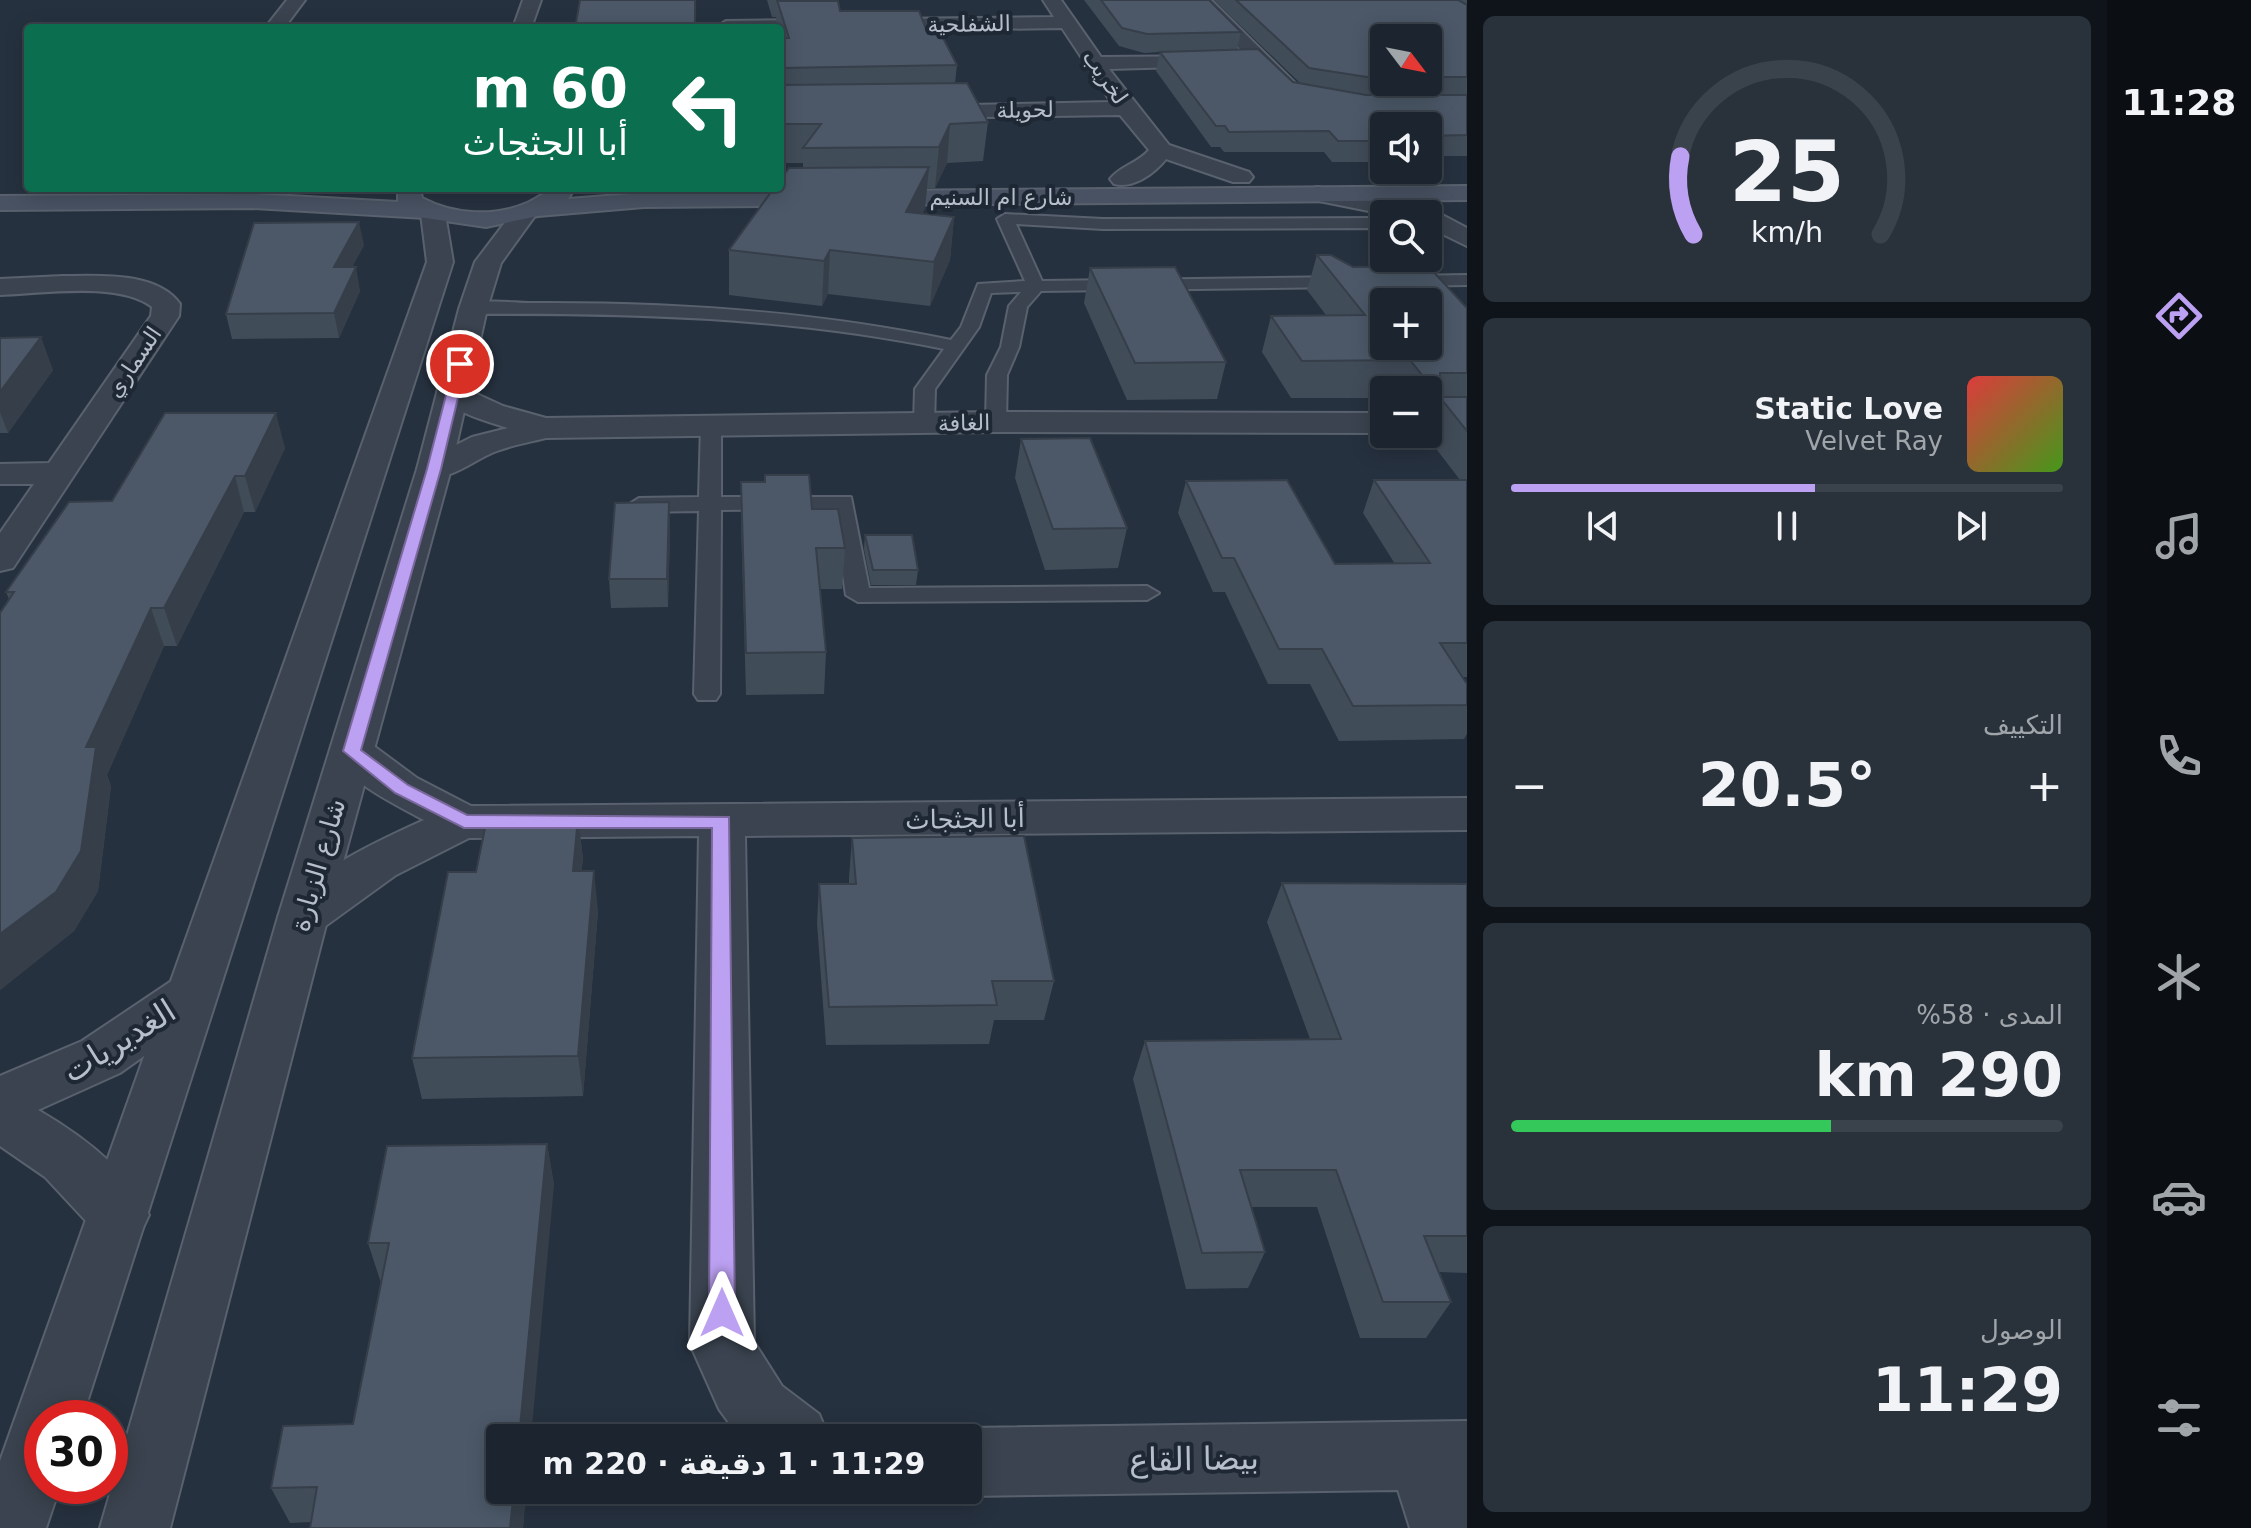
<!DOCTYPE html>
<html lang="ar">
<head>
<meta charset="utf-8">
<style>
	body { margin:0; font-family:"DejaVu Sans",Vazirmatn,sans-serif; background:#29313b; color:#f1f3f6; direction:rtl; height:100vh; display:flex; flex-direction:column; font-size:30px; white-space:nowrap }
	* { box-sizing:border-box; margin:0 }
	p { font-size:26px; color:#a0a5aa }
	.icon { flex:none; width:44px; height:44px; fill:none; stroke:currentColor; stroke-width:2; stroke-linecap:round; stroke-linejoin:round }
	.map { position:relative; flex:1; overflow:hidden; direction:ltr }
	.drawer { display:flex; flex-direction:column; gap:16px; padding:16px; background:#0f141a; width:640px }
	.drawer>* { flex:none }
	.hud { position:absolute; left:24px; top:24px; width:760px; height:168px; border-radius:8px; box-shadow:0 4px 20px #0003,0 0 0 2px #3a424b; direction:rtl; background:#0b6e4f; color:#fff; overflow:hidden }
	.needle { width:52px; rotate:122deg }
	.fabs { position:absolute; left:1370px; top:24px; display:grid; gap:16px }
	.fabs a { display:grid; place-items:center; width:72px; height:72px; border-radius:8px; background:#1c252f; box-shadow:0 4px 20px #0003,0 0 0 2px #3a424b; font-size:40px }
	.speed { position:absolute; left:24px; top:1400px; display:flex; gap:16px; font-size:40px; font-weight:700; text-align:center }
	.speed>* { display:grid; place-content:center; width:104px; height:104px; border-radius:50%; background:#1c252f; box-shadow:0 4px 20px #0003,0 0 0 2px #3a424b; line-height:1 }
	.speed .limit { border:12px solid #d22; background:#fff; color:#111 }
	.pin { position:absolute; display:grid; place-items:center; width:68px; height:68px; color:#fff; margin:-34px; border:4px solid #fff; border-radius:50%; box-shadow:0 2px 8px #0007 }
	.me { position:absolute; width:88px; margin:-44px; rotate:0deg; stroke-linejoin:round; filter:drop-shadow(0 0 6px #0008) }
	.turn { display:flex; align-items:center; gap:28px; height:168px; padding:0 24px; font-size:36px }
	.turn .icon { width:104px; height:104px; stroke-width:2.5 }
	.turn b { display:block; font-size:56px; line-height:68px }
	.big { font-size:60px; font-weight:800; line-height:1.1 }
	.drawer .tile { flex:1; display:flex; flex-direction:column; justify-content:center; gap:12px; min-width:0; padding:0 28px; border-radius:12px; background:#29313b }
	.drawer .dial { align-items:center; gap:0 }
	.dial svg { height:208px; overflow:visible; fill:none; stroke:#3a424b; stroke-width:7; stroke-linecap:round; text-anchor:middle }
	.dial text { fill:#f1f3f6; stroke:none }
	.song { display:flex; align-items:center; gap:24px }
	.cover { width:96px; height:96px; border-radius:12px; background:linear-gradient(135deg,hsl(0 70% 55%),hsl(100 70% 35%)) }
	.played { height:8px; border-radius:4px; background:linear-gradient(90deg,#bca0f2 55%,#3a424b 55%) }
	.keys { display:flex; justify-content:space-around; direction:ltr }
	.heat { display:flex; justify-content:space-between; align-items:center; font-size:44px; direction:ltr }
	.charge { height:12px; border-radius:6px; background:linear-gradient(90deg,#34c759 58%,#3a424b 0) }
	.trip { position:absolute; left:486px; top:1424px; width:496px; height:80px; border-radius:8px; background:#1c252f; box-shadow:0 4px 20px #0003,0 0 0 2px #3a424b; font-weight:800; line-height:80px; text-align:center; direction:rtl }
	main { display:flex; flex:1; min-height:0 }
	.tabs { display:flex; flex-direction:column; width:144px; justify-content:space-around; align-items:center; background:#0b0f13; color:#a0a5aa }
	.tabs .icon { width:56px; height:56px }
	.tabs .current { color:#bca0f2 }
	.tabs b { font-size:36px; color:#f1f3f6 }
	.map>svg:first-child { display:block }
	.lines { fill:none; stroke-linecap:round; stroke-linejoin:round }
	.service-casing { stroke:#58616d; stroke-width:4 }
	.minor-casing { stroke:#58616d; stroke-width:4 }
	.tertiary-casing { stroke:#58616d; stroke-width:4 }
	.secondary-casing { stroke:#58616d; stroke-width:4 }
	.service { fill:#3a434f; fill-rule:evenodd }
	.minor { fill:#3a434f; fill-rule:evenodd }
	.tertiary { fill:#3a434f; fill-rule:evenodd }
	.secondary { fill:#485262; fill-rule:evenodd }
	.wall { fill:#414c59; fill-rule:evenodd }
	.shaded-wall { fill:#353e49 }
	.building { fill:#4c5868; stroke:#353e49; stroke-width:2; fill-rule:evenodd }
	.route { fill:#bca0f2; stroke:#7a689d; stroke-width:2 }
	.labels { text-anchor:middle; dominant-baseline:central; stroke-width:8; stroke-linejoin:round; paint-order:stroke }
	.far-street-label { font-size:22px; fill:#b6beca; stroke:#1e2835 }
	.street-label { font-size:26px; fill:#b6beca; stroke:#1e2835 }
	.near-street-label { font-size:32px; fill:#b6beca; stroke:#1e2835 }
</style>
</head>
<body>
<main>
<nav class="tabs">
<b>11:28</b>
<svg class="icon current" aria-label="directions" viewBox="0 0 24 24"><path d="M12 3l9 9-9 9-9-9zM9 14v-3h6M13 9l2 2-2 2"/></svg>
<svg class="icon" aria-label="music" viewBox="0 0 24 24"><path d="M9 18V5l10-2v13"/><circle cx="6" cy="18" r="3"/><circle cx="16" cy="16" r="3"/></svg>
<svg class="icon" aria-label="phone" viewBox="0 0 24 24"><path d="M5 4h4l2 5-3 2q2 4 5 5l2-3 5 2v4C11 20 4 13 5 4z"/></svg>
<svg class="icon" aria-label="climate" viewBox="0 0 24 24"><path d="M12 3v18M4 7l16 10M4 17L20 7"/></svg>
<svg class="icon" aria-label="car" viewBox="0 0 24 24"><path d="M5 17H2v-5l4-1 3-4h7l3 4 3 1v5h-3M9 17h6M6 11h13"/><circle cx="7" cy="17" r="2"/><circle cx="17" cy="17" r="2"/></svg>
<svg class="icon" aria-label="filters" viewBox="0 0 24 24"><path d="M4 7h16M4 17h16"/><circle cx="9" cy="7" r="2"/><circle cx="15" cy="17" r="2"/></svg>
</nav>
<section class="drawer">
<div class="tile dial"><svg viewBox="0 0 100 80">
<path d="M14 69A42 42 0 1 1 86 69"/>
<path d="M14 69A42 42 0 0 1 9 39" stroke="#bca0f2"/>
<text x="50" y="56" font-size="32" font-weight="700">25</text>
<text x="50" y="72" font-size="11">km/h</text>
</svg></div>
<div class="tile">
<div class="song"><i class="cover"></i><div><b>Static Love</b><p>Velvet Ray</p></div></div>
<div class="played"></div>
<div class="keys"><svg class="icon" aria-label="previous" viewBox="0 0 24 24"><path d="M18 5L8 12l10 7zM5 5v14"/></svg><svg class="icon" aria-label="pause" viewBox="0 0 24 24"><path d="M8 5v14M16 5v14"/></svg><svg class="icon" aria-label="next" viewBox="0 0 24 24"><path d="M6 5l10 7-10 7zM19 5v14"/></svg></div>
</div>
<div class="tile"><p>التكييف</p>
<div class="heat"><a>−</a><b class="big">20.5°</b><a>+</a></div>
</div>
<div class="tile"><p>المدى · 58%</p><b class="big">290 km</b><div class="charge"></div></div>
<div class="tile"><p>الوصول</p><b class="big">11:29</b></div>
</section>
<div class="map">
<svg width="1467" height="1528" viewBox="0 0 1467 1528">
	<rect width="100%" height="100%" fill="#26313f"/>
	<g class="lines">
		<g class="service-casing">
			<g id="service">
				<path d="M1005,214L1103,219L1380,218L1384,219V232L1376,228L1103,229L1016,224L1042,281L1346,277L1355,282L1346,287L1041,291L1027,307L1019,347L1007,375L1006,422L996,428L986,422L987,375L1001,347L1009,306L1021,292L991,293L979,327L935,389L934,424L924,430L914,424L915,389L944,349C788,317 632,313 473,314L464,309C476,297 512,303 529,303C671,302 812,311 951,340L961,327L978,284L1025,281L997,219Z"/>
				<polygon points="1467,275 1467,285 1404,286 1395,281 1404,276"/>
				<polygon points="711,420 721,426 721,497 851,497 869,588 1147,586 1159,593 1147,600 858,602 846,595 833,509 721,510 720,694 716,700 698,700 694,694 699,511 639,512 628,505 639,498 699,497 701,426"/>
			</g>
		</g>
		<g class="minor-casing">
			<g id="minor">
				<polygon points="287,0 305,0 284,28 265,28"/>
				<path d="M1043,0H1061L1101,57L1223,56L1226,60L1223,64L1216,66L1109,69L1169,145L1249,172L1253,177L1249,182H1233L1166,159C1154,174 1133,189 1114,184L1110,179C1120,166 1138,163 1149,150L1120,115L922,118L911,112L922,106L1111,102L1062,28L780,32V28L717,27L726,21L1054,17Z"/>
				<polygon points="1192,0 1211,0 1300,88 1303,92 1300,96 1286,96"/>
				<polygon points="1318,187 1431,209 1467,228 1467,246 1428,227 1428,214 1384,214 1309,199 1306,194 1309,189"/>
				<path d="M63,276C98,276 157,271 180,304L179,316L13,568L0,571V533L34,484H0V464L49,463L151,316L152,307C118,281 41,294 0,295V279Z"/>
				<path d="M453,383L503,406L546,418L996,412L1384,413V433L996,432L546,438C530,442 513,445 497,451C472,460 450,483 422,476L417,469L422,462L472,437L508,428C486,421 451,412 437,392L442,385Z"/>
				<path d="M352,737L367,741L417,778L471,806L1467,798V830L745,836L754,1342L782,1386L819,1414L829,1438H740L719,1409L690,1344L699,836L469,838L396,875L320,930L303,935L286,930L278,917C302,875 380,840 424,820C392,803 350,783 330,751L337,741Z"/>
				<path d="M191,974L209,980L217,995L209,1010L120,1073L38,1110C81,1135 128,1169 149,1215L140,1234L119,1242L98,1234L45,1177L0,1146V1076L82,1041L173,980Z"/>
				<polygon points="1467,1421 1467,1528 1410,1528 1398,1490 968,1496 953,1490 968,1490 968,1438 944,1438 968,1428"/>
			</g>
		</g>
		<g class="tertiary-casing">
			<g id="tertiary">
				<polygon points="523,0 541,0 531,28 513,28"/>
				<polygon points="525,206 537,213 501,263 487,309 451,469 328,917 170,1528 100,1528 278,917 417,469 459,309 475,262 516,208"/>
				<polygon points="433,207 445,214 453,262 82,1418 42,1418 42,1486 60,1486 46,1528 0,1528 0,1461 427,262 421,214"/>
			</g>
		</g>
		<g class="secondary-casing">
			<path id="secondary" d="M1467,186V200L644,207L538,216L486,227L425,218L252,208L0,210V196L252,194L398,202V188H420L422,198C454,215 494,217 527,203C542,196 550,186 568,189L571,194L568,199L644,193Z"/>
		</g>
		<use href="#service" class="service"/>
		<use href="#minor" class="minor"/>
		<use href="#tertiary" class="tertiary"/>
		<use href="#secondary" class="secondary"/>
	</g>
	<g class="wall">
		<polygon points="767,0 834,0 840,11 928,34 957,65 955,83 988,122 983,161 947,163 935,188 927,188 925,208 922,214 954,217 950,260 930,306 828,294 822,306 729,295 729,250 803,168 803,163 780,163 780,28 776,28 776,17 772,17"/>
		<path d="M1084,0H1209L1241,32L1237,50L1293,82L1301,84L1214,0H1467V156H1428V126H1384V162H1332L1324,152H1224L1220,147H1211L1156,71L1160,52L1144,53L1119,46ZM1384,38H1428V82H1384Z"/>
		<polygon points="364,245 352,267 360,291 339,338 232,339 226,314"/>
		<polygon points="1317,255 1467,308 1467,677 1463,677 1467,684 1467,734 1464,739 1339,741 1310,684 1268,684 1225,592 1213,592 1178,513 1186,481 1335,564 1395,564 1363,513 1374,480 1460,480 1425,434 1428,434 1428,390 1384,390 1384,398 1291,398 1262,352 1271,316 1326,315 1307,290"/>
		<polygon points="1090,268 1226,362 1217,399 1127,400 1084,303"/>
		<polygon points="0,338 53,370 8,433 0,433"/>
		<polygon points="1021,439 1127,528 1118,568 1045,570 1015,478"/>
		<polygon points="285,448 255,512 244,512 177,646 164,646 107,775 111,786 98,891 74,931 0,990 0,613 9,599 6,592 112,501"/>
		<polygon points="741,482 812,509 845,548 842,589 820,589 826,652 824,694 746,695 741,522"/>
		<polygon points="669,502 670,530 668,607 611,608 609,579"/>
		<polygon points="865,535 918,570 916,585 871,585 864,549"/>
		<polygon points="578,818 583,859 581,871 598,911 583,1096 422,1099 412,1058 476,872"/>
		<polygon points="852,838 1054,981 1044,1020 994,1020 989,1044 826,1045 817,923 819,884 849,884 849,877"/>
		<polygon points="1282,883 1467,884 1467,1273 1439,1272 1451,1302 1426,1338 1360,1338 1317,1207 1251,1207 1265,1252 1248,1288 1186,1289 1133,1079 1145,1041 1310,1039 1267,922"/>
		<polygon points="547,1144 554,1185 500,1490 526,1490 523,1528 311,1522 290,1523 271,1488 353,1424 381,1283 368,1243"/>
	</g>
	<g class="shaded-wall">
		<polygon points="950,124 947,163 935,188 939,147"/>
		<polygon points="929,167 925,208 902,255 906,212"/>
		<polygon points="954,217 950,260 930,306 934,262"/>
		<polygon points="359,222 364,245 339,291 334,267"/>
		<polygon points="830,250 828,294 822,306 824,261"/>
		<polygon points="356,267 360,291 339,338 334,313"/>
		<polygon points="41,337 53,370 8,433 0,412 0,392"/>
		<polygon points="276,413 285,448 255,512 245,476"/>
		<polygon points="235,476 244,512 177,646 164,608"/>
		<polygon points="669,502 670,530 668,607 667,579"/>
		<polygon points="151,608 164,646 107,775 111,786 98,891 74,931 0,990 0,934"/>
		<polygon points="578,818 583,859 577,912 573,871"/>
		<polygon points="594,871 598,911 583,1096 578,1056"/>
		<polygon points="547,1144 554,1185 531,1438 519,1438"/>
		<polygon points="514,1490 526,1490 523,1528 510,1528"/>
	</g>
	<g class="building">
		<polygon points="580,0 695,0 695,28 575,28"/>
		<polygon points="777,0 781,1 838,1 840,11 919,11 928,34 941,34 957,65 781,68 780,72 780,38 789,38"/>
		<polygon points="1101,0 1209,0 1241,32 1147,34 1122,28"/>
		<polygon points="1236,0 1458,0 1467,5 1467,77 1428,77 1428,38 1384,38 1384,77 1367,77 1309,68"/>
		<polygon points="1258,49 1293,82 1366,95 1467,95 1467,135 1428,136 1428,126 1384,126 1384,141 1338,141 1329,131 1229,132 1225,126 1216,126 1160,52"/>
		<polygon points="967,83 988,122 950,124 939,147 803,148 821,124 780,124 780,85"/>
		<polygon points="929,167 906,212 954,217 934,262 830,250 824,261 729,250 774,188 780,188 780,180 789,168"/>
		<polygon points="359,222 334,267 356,267 334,313 226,314 254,223"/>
		<path d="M1317,255H1331L1353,267L1428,266L1467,308V373H1440V397H1467V431L1410,360L1302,361L1271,316L1365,315ZM1384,302H1428V346H1384Z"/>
		<polygon points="1175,267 1226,362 1135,363 1090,268"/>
		<polygon points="41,337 0,392 0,338"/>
		<polygon points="165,413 276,413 245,476 235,476 164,608 151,608 86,747 96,747 81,851 56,892 0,934 0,613 14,592 6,592 69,502 112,501"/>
		<polygon points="1090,438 1127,528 1053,529 1021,439"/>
		<polygon points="765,475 809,475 812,509 838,509 845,548 816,548 826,652 746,653 741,482 765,482"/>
		<polygon points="1287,480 1335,564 1430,563 1374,480 1467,480 1467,643 1440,643 1467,684 1467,705 1353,706 1322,649 1279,649 1234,558 1222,558 1186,481"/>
		<polygon points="669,502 667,579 609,579 615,503"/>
		<polygon points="865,535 912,535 918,570 873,570"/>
		<polygon points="487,818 578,818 573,871 594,871 578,1056 412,1058 448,872 476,872"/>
		<polygon points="1024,836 1054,981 992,981 997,1005 829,1007 819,884 856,884 852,838"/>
		<polygon points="1282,883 1467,884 1467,1236 1424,1236 1451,1302 1383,1302 1336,1170 1240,1170 1265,1252 1202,1253 1145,1041 1341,1039"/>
		<polygon points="547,1144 519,1438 500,1438 500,1490 514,1490 510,1528 310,1528 317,1487 271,1488 283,1426 353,1424 389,1243 368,1243 387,1146"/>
	</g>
	<polygon class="route" points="460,360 466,364 441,469 361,750 408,785 467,815 729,817 735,1313 732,1322 722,1326 713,1322 709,1313 712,828 464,828 395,793 343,751 427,469 454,364"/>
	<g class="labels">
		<g class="far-street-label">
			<text transform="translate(969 24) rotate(-1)">الشفلحية</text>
			<text transform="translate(1105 77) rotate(55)">لخريب</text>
			<text transform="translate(1025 110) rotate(-1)">لحويلة</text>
			<text x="1001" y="197">شارع ام السنيم</text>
			<text transform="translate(134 362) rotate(-56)">السماري</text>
			<text transform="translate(964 423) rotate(-1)">الغافة</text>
		</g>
		<g class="street-label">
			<text transform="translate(965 819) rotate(-1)">أبا الجثجاث</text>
			<text transform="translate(318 865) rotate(-74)">شارع الزبارة</text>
		</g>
		<g class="near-street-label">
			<text transform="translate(119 1041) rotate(-32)">الغديريات</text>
			<text transform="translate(1194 1459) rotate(-1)">بيضا القاع</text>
		</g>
	</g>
</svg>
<div class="fabs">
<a><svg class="needle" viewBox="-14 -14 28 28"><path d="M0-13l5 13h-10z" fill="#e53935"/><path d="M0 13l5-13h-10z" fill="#a0a5aa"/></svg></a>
<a><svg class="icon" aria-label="sound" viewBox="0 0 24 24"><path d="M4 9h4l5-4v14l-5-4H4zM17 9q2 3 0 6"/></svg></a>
<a><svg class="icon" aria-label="search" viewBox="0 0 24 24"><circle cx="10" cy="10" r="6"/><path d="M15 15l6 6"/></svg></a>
<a>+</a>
<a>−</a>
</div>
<div class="speed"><div class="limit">30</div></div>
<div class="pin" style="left:460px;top:364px;background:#d93025"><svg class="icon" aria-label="arrive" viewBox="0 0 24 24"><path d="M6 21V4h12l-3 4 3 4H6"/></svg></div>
<svg class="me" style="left:722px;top:1313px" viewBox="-20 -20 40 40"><path d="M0-17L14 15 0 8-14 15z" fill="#bca0f2" stroke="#fff" stroke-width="4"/></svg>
<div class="trip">11:29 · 1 دقيقة · 220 m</div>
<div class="hud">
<div class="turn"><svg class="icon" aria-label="left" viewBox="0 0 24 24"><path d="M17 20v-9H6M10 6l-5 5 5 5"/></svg><div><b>60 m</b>أبا الجثجاث</div></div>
</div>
</div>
</main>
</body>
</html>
